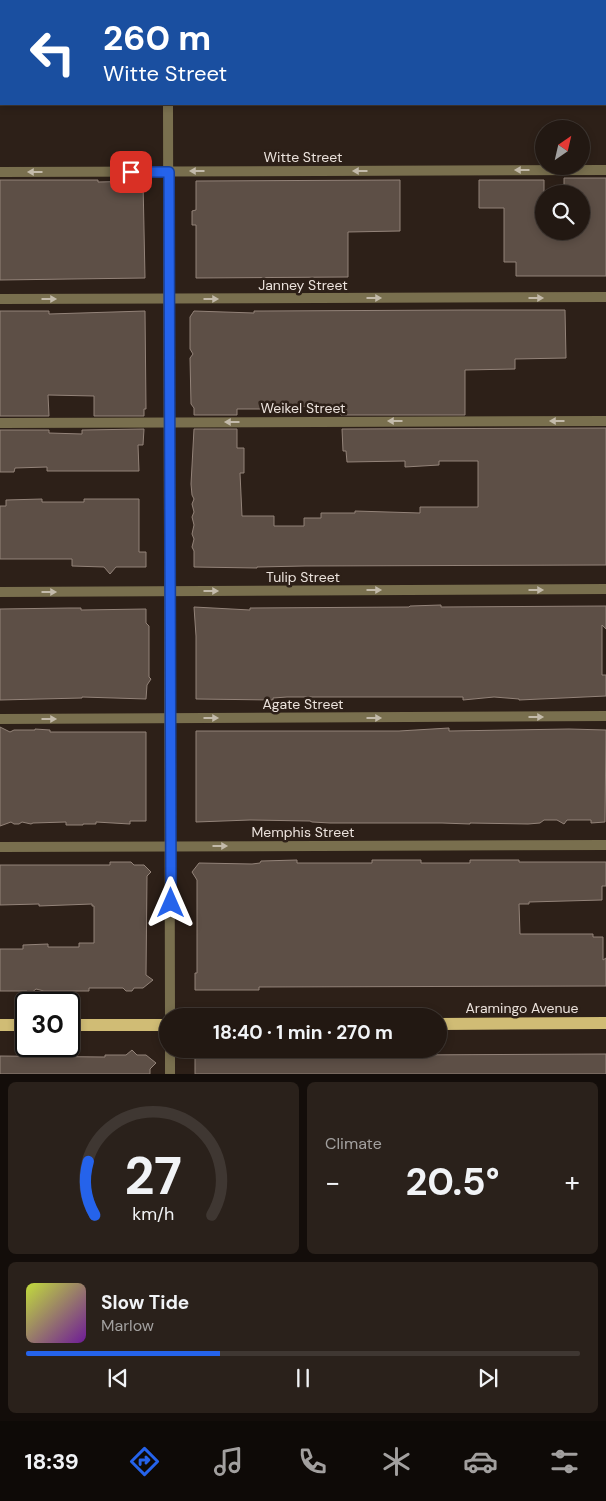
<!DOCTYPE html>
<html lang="en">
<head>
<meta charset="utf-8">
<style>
	body { margin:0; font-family:"DM Sans",sans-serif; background:#2a211b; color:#f1f3f6; height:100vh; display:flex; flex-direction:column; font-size:19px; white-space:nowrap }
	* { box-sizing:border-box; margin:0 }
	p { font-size:16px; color:#a2a09f }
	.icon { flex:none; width:28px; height:28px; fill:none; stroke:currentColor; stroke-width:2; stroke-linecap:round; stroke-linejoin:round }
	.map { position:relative; height:1074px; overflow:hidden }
	.sheet { display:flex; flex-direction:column; gap:8px; padding:8px; background:#130d0a; flex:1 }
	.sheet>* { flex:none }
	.top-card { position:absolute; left:0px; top:0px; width:606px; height:105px; box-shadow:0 2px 8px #0003,0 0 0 1px #3f3732; background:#1a4fa0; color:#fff; overflow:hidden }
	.needle { width:32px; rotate:34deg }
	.buttons { position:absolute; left:535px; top:120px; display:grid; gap:10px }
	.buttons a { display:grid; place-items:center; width:55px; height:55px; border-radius:50%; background:#221812; box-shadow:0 2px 8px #0003,0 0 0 1px #3f3732; font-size:25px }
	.speed { position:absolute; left:15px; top:992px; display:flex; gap:10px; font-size:25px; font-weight:700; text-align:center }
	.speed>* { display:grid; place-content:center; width:65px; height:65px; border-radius:50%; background:#221812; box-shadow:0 2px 8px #0003,0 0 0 1px #3f3732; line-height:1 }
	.speed .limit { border:2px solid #111; border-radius:8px; background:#fff; color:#111 }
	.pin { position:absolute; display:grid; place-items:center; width:42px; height:42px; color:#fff; margin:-21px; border-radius:10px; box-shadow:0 2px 8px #0006 }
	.me { position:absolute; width:55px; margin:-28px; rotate:0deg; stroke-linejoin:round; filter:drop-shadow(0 0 4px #0008) }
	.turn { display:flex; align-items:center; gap:18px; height:105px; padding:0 20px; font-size:22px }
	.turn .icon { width:65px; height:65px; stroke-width:2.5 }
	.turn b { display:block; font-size:35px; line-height:42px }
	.big { font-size:38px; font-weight:700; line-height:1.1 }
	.sheet .card { flex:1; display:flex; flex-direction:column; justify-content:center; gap:8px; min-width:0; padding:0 18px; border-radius:8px; background:#2a211b }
	.sheet .dial { align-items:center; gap:0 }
	.dial svg { height:130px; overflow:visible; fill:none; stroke:#3f3732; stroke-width:7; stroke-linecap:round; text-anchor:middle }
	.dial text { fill:#f1f3f6; stroke:none }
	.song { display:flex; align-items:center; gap:15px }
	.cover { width:60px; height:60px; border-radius:8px; background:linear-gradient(135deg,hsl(70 70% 55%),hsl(280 70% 35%)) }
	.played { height:5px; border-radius:2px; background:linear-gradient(90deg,#2563eb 35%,#3f3732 35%) }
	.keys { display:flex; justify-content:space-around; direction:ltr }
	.heat { display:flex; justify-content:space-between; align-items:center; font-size:28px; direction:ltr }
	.sheet .tiles { flex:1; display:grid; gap:8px; grid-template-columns:1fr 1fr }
	.card:last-child { grid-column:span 2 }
	.trip { position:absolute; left:159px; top:1008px; width:288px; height:50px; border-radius:25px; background:#221812; box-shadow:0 2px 8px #0003,0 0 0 1px #3f3732; font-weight:700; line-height:50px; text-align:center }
	.dock { display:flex; height:80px; justify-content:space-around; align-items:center; background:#0e0a07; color:#a2a09f }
	.dock .icon { width:35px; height:35px }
	.dock .current { color:#2563eb }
	.dock b { font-size:22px; color:#f1f3f6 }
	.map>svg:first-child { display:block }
	.green { fill:#02431f }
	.building { fill:#5d4f46; stroke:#938379 }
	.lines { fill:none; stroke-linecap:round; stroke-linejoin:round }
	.minor { stroke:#796f4e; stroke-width:10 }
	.primary { stroke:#d0bc75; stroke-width:12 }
	.rail-casing { stroke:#938881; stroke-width:5.5 }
	.rail { stroke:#2d2018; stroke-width:4; stroke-dasharray:11; stroke-linecap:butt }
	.oneway { fill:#c3baaa }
	.route-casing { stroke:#184099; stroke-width:12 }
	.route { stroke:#2563eb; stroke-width:9 }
	.labels { text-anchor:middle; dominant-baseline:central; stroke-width:5; stroke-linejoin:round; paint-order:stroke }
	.street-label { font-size:14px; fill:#ebe2dc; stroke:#2d2018 }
</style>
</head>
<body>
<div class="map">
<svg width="606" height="1074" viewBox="0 0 606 1074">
	<rect width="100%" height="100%" fill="#2d2018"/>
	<polygon class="green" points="0,0 150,0 150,1 1,1 1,27 0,27"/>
	<g class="building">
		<polygon points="564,178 606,178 606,276 516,276 516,262 504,262 504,208 479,208 479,180 544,180 544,231 581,231 581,194 564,194"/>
		<polygon points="0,180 98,180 98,182 143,181 145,278 0,280"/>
		<polygon points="400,180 400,231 348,232 348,277 196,278 196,225 192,225 192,211 196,210 196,181"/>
		<polygon points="467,310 565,310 566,358 515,359 515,369 465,370 465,415 341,415 340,407 281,406 281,409 237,409 237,415 194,415 194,408 191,404 190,358 193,354 190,349 190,317 194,311 254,313 254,311 263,311"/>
		<polygon points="0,311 49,311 49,314 145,311 146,409 144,409 144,416 94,416 94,396 48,395 49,416 0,416"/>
		<polygon points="606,428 606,565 305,566 257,567 257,568 194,567 194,551 192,547 194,539 192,534 194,525 192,517 194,512 192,504 194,499 192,495 191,484 194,429 237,429 237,448 244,448 244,473 240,473 242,516 274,516 274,526 304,526 304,518 321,518 321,513 355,513 355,511 420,513 420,507 478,507 478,461 439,461 439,465 405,467 405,461 347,462 346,451 343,451 342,429"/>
		<polygon points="144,429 143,445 138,445 139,471 47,471 47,467 15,468 14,472 0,472 0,430 49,430 49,433 82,434 82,430"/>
		<polygon points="42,499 42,502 84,502 84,499 139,499 139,552 146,552 146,567 116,567 110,574 104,567 72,566 72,559 0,559 0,506 6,506 6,500"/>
		<polygon points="441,605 441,607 606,606 606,629 602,625 602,675 606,675 606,696 519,700 519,699 494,697 463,700 463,697 287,697 273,698 273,700 196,699 196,636 194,607 250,610 250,608 409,607 410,606"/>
		<polygon points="69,608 81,608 81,610 146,609 146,623 149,626 149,677 151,679 147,685 146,699 82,697 82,698 0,700 0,609"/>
		<polygon points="0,727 10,732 14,730 35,730 35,729 50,730 50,732 146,732 146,821 130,821 130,824 96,822 96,824 83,824 83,825 66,825 66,822 33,823 31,824 22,822 19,824 14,824 11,822 0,826"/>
		<polygon points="449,728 449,731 569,729 606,730 605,822 591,823 591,820 567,820 564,824 557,820 544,820 540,823 528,824 470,823 470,824 442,823 330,823 312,822 310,821 250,820 196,822 196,731 399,731"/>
		<polygon points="297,860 297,863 372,863 372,860 421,860 421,863 470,863 470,860 519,860 519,862 606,862 606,886 602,886 602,900 529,902 529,904 519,904 520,934 593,934 593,937 603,937 603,960 606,958 606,986 259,987 259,990 195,990 195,973 197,973 197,880 192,872 199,863 252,864 260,863 261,861"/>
		<polygon points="110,862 131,862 134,865 144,865 151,872 147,876 146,975 153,980 143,988 134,988 132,991 126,991 123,988 89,988 89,991 44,991 36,989 30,994 27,991 0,991 0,949 23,949 23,945 48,944 48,947 79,947 79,943 94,943 94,906 92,906 92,904 39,906 39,904 0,905 0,865 110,865"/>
		<polygon points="132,1050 137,1055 146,1055 156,1063 150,1069 150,1074 0,1074 0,1056 105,1057 105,1055 126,1055"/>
		<polygon points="246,1051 246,1055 324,1056 375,1055 375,1053 387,1053 400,1052 399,1055 606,1054 606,1074 195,1074 195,1055 229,1054 229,1052"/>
	</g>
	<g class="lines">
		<g class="minor">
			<polyline points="167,0 167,1"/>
			<polyline points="168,104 170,1016"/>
			<polyline points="0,172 606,170"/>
			<polyline points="0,299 606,297"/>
			<polyline points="0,423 606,421"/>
			<polyline points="0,592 606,589"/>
			<polyline points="0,719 606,716"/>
			<polyline points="0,847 606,845"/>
			<polyline points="170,1049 170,1074"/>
		</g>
		<g class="primary">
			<polyline points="438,1024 606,1023"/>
			<polyline points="0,1025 26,1025"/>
			<polyline points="69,1025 168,1025"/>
		</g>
		<g class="rail-casing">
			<polyline id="rail" points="142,1 168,0"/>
		</g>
		<use href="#rail" class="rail"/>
	</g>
	<defs><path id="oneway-solid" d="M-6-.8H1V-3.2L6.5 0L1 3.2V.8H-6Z" transform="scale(1.25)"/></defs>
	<g class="oneway">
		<use href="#oneway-solid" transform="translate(522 170) rotate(180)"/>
		<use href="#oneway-solid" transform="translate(197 171) rotate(180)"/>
		<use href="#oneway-solid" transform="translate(360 171) rotate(180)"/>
		<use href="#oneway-solid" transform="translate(35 172) rotate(180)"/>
		<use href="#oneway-solid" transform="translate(374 298)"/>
		<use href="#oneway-solid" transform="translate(536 298)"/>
		<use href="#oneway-solid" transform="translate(49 299)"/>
		<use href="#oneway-solid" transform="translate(211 299)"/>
		<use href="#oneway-solid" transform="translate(395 421) rotate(180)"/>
		<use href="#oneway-solid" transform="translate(557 421) rotate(180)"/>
		<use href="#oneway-solid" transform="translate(232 422) rotate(180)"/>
		<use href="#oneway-solid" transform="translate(374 590)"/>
		<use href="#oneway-solid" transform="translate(536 590)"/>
		<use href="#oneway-solid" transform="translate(211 591)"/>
		<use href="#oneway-solid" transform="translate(49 592)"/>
		<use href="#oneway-solid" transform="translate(536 717)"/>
		<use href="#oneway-solid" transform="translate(211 718)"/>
		<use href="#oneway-solid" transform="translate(374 718)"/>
		<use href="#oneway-solid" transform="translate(49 719)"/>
		<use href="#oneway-solid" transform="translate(220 846)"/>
	</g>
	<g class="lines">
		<g class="route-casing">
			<polyline id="route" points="131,172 169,172 171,903"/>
		</g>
		<use href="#route" class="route"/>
	</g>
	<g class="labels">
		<g class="street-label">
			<text x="303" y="157">Witte Street</text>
			<text x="303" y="285">Janney Street</text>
			<text x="303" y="408">Weikel Street</text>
			<text x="303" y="577">Tulip Street</text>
			<text x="303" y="704">Agate Street</text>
			<text x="303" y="832">Memphis Street</text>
			<text x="522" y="1008">Aramingo Avenue</text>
		</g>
	</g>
</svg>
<div class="buttons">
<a><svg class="needle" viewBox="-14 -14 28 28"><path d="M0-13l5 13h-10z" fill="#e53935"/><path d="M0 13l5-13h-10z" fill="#a2a09f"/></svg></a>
<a><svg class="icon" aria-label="search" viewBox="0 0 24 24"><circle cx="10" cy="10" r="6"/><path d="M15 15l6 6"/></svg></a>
</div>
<div class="speed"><div class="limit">30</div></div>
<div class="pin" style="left:131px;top:172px;background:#d93025"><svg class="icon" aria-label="arrive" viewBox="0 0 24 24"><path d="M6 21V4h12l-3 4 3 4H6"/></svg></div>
<svg class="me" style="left:171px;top:903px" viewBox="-20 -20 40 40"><path d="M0-17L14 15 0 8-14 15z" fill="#2563eb" stroke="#fff" stroke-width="4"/></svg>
<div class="trip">18:40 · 1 min · 270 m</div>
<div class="top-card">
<div class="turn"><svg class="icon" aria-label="left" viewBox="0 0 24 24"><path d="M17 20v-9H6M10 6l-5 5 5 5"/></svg><div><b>260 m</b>Witte Street</div></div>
</div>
</div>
<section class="sheet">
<div class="tiles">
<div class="card dial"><svg viewBox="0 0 100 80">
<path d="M14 69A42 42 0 1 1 86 69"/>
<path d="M14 69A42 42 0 0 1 10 36" stroke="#2563eb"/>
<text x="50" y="56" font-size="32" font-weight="700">27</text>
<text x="50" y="72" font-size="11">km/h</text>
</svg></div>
<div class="card"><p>Climate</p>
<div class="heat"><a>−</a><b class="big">20.5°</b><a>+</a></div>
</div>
<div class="card">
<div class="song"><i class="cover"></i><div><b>Slow Tide</b><p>Marlow</p></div></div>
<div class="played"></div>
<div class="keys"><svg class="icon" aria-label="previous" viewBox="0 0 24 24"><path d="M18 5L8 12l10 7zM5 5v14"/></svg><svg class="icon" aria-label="pause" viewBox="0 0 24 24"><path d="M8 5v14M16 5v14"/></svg><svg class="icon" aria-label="next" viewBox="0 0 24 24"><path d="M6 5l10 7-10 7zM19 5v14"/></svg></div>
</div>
</div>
</section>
<nav class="dock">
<b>18:39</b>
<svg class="icon current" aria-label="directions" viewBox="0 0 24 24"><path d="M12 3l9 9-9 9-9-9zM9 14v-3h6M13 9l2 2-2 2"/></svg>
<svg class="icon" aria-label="music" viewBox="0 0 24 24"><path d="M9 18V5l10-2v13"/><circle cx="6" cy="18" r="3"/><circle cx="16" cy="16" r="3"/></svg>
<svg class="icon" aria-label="phone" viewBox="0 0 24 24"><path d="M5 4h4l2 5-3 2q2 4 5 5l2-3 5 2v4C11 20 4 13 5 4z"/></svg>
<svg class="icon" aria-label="climate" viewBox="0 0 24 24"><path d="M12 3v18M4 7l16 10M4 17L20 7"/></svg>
<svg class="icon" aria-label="car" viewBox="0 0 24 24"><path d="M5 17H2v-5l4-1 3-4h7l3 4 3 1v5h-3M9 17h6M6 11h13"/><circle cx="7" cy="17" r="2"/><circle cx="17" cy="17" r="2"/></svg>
<svg class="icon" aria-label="filters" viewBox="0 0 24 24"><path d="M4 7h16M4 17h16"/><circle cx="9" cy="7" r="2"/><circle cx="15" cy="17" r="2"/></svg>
</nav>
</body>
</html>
